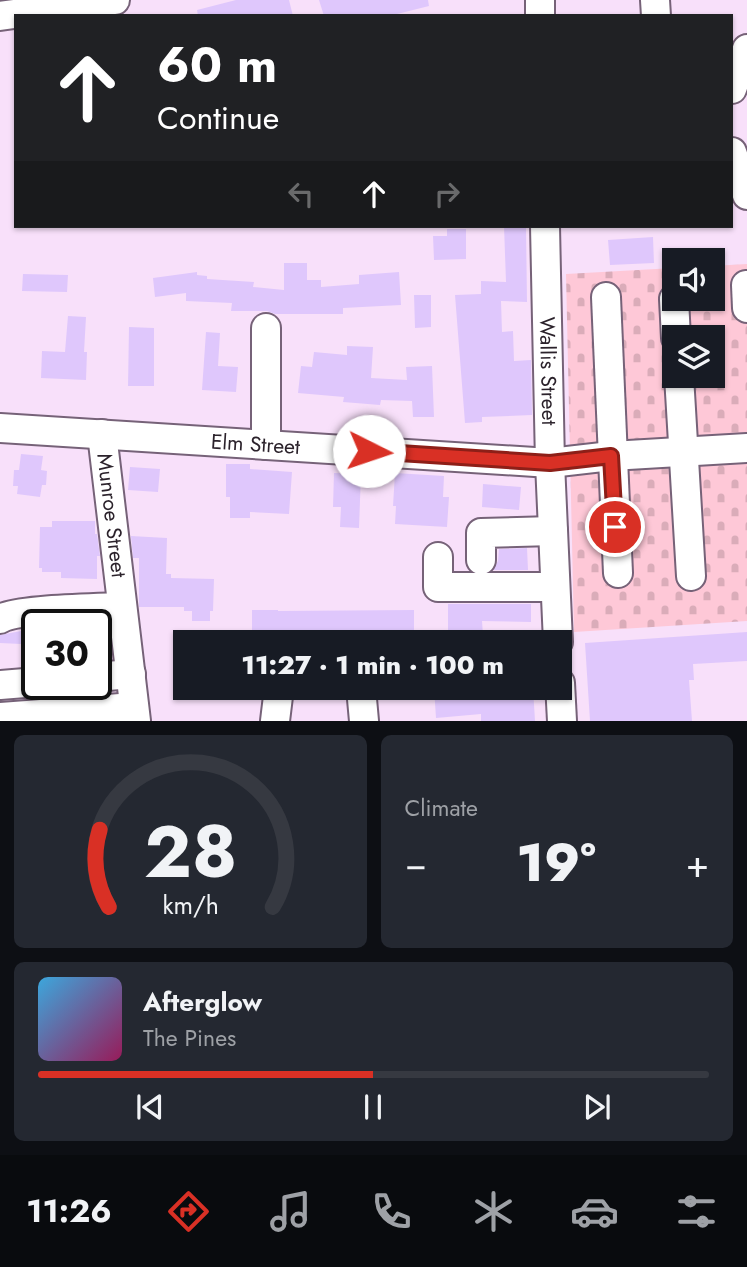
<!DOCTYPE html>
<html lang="en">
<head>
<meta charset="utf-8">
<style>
	body { margin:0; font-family:Jost,sans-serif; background:#242831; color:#f1f3f6; height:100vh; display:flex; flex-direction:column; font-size:26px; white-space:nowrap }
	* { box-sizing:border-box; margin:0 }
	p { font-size:23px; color:#9ea1a6 }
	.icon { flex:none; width:38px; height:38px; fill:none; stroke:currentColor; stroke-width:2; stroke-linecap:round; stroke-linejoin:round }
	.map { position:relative; height:721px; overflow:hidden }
	.side { display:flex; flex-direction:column; gap:14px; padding:14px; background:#0d0f14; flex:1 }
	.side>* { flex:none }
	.guide { position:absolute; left:14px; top:14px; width:719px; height:214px; border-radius:0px; box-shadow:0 2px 5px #0004; background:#202124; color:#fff; overflow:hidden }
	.buttons { position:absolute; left:662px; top:248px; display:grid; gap:14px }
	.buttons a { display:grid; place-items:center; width:63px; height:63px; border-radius:0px; background:#171b24; box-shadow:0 2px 5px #0004; font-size:35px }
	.speed { position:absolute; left:21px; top:609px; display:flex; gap:14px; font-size:35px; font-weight:700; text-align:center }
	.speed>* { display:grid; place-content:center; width:91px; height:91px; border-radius:50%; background:#171b24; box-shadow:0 2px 5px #0004; line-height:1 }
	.speed .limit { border:4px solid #111; border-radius:10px; background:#fff; color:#111 }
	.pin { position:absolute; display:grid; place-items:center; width:60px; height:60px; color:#fff; margin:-30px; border:4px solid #fff; border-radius:50%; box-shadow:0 2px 7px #0007 }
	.me { position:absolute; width:77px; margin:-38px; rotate:94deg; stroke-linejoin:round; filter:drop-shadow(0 0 5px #0008) }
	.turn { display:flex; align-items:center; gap:24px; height:147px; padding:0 28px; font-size:32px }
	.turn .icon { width:91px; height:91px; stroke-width:2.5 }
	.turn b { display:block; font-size:49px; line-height:60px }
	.lanes { display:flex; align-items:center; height:66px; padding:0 28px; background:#0003; justify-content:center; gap:35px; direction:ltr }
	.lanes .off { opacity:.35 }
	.big { font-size:52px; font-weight:800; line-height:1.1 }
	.side .widget { flex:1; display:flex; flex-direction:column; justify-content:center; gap:10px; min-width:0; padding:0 24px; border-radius:10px; background:#242831 }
	.side .dial { align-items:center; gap:0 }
	.dial svg { height:182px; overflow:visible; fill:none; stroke:#363941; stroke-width:7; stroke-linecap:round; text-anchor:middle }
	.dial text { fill:#f1f3f6; stroke:none }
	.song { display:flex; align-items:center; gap:21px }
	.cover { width:84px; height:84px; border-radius:10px; background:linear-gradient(135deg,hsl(200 70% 55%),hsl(330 70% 35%)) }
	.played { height:7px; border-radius:4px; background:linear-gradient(90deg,#d93025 50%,#363941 50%) }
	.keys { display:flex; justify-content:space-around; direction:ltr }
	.heat { display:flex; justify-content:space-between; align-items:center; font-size:38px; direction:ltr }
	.side .tiles { flex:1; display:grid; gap:14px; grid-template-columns:1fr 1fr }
	.widget:last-child { grid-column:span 2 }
	.trip { position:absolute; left:173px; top:630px; width:399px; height:70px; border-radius:0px; background:#171b24; box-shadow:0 2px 5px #0004; font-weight:800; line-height:70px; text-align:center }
	.menu { display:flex; height:112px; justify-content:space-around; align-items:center; background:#090b0e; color:#9ea1a6 }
	.menu .icon { width:49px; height:49px }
	.menu .on { color:#d93025 }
	.menu b { font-size:32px; color:#f1f3f6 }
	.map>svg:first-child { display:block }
	.cemetery { fill:url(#cemetery-stones); fill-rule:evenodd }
	.building { fill:#dfc7fc }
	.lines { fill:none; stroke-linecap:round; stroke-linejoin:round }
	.minor-casing { stroke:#766278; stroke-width:32 }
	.minor { stroke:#fff; stroke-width:28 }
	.route-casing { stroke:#8d1f18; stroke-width:18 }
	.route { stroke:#d93025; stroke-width:12 }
	.labels { text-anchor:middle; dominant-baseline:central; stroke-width:7; stroke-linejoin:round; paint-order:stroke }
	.street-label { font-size:21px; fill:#2b222b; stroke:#fcf3fd }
</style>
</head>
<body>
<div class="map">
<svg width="747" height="721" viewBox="0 0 747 721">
	<defs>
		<pattern id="cemetery-stones" width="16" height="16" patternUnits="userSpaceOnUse" patternTransform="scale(1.75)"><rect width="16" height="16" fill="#fec8d7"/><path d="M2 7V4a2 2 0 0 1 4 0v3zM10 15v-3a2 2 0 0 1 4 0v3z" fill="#daacb9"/></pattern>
	</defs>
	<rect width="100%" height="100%" fill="#f8e0fa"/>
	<path class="cemetery" d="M747,264V621L574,632L566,274L674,268V299H712V266ZM674,338H712V376H674Z"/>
	<g class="building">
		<polygon points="236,0 289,0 293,16 198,16 197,10"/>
		<polygon points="319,0 428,0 429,6 389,16 324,16"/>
		<polygon points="504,226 526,226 527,302 501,301 502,332 513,331 514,361 531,360 532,415 482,417 482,422 465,423 455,295 481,294 481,281 506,282"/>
		<polygon points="447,229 466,229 466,259 434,260 433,236 447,236"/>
		<polygon points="653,237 654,263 610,265 608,240"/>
		<polygon points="284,263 307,263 307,280 321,280 321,287 359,284 359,275 399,272 401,305 343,308 343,314 275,314 267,311 231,311 232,303 186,301 186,293 155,297 153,278 197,272 197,275 207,276 207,279 254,282 253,287 284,290"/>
		<polygon points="23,274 68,275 67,292 22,291"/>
		<polygon points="414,295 431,295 431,327 415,328"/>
		<polygon points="68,316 86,317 84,352 87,352 86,380 41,378 42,351 65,352"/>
		<polygon points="129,327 154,328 154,386 128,386"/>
		<polygon points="206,332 220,333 218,366 238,367 236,392 202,390"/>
		<polygon points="347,346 373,347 371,378 407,380 406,367 432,366 434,417 413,417 412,401 381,400 380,405 343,402 344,397 298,393 301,366 312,367 314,352 347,355"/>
		<polygon points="21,454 43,456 41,470 47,471 46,485 42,485 40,497 17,494 18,486 13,486 14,470 19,470"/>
		<polygon points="226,464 250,464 250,469 292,472 289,514 250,512 250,518 230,518 230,497 226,497"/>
		<polygon points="130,467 160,469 158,492 128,490"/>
		<polygon points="334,473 361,474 359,528 340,527 341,507 333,507"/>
		<polygon points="395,473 444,476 443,497 449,497 447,527 395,524 396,506 393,506"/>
		<polygon points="483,484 521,487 519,510 482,507"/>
		<polygon points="52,521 95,521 95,534 97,534 100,556 97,556 97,579 61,578 61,572 42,572 42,568 39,568 40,527 52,527"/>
		<polygon points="131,536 167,538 166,574 171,574 171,578 214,579 213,611 210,611 210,621 192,621 192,611 184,611 184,607 139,607 139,558 133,558"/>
		<polygon points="527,548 528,570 493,570 498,561 499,549"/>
		<polygon points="448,604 531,604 531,622 482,621 483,635 448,635"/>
		<polygon points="252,610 278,610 278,611 414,610 414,642 252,642"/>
		<polygon points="37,628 37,650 22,651 21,644 0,643 0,635"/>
		<polygon points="747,632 747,661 693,664 694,680 689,680 692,721 590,721 585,643"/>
		<polygon points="434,688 458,688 459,695 491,692 491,688 533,688 535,721 481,721 481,714 436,718"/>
	</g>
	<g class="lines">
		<g class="minor-casing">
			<g id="minor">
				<polyline points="540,0 540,16"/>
				<polyline points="655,0 656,16"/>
				<polyline points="0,16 115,0"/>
				<polyline points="732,89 747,49"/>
				<polyline points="732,152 747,195"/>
				<path id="s1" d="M545,226L550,463L558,642"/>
				<polyline points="746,285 747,308"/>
				<polyline points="606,297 618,573"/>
				<polyline points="674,299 676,338"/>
				<polyline points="679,376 691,576"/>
				<path id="s2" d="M0,428L550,463L611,456L747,448"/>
				<path id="s3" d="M102,434L136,721"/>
				<polyline points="266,445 266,328"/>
				<polyline points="438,557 438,587 555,587"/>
				<polyline points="481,560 481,533 553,531"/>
				<path d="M0,619C15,609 99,608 122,607"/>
				<polyline points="96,677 131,674"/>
				<polyline points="560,683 562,721"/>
				<polyline points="0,685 37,682"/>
				<polyline points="361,688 364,721"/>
				<polyline points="0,717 134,707"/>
				<polyline points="275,721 279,688"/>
			</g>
		</g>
		<use href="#minor" class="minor"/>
	</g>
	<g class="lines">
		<g class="route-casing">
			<polyline id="route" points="369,451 550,463 611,456 615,527"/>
		</g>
		<use href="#route" class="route"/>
	</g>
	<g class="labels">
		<g class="street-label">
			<text stroke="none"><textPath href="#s1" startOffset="145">Wallis Street</textPath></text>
			<text stroke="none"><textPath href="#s2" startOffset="256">Elm Street</textPath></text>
			<text stroke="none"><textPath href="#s3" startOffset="82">Munroe Street</textPath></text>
		</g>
	</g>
</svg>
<div class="buttons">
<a><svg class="icon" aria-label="sound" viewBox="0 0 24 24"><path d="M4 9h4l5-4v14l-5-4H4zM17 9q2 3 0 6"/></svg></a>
<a><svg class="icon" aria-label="layers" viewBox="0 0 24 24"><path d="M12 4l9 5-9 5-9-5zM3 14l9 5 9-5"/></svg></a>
</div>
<div class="speed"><div class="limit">30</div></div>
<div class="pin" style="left:615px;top:527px;background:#d93025"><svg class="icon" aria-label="arrive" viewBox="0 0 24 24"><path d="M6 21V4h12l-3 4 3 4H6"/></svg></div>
<svg class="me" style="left:369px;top:451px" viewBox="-20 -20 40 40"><circle r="19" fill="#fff"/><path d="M0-13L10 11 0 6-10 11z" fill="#d93025"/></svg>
<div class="trip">11:27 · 1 min · 100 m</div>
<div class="guide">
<div class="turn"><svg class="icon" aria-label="ahead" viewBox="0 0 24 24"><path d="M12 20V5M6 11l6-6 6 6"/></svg><div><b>60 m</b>Continue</div></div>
<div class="lanes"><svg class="icon off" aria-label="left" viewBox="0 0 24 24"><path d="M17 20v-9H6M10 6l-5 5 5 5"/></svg><svg class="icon" aria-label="ahead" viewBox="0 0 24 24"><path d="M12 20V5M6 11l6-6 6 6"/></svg><svg class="icon off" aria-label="right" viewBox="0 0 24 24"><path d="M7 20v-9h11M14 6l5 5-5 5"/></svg></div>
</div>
</div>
<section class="side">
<div class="tiles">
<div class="widget dial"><svg viewBox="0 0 100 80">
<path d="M14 69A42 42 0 1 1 86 69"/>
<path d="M14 69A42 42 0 0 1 10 35" stroke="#d93025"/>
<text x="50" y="56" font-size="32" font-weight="700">28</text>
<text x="50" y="72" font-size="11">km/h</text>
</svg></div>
<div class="widget"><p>Climate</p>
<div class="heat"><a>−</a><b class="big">19°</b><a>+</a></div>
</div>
<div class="widget">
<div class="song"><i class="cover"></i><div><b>Afterglow</b><p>The Pines</p></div></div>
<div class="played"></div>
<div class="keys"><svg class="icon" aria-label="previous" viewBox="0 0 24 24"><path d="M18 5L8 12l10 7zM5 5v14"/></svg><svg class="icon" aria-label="pause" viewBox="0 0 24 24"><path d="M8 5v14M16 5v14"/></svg><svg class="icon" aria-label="next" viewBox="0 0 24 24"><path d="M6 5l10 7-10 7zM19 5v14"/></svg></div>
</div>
</div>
</section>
<nav class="menu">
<b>11:26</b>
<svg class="icon on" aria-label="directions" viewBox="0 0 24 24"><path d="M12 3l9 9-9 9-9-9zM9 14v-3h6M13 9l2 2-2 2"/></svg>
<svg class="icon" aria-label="music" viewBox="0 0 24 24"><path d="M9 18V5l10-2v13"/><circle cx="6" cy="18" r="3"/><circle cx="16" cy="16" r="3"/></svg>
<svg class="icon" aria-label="phone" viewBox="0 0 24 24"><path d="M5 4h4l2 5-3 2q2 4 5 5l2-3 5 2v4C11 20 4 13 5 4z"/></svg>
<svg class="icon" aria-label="climate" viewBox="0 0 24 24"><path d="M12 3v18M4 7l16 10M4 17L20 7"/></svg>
<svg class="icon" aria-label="car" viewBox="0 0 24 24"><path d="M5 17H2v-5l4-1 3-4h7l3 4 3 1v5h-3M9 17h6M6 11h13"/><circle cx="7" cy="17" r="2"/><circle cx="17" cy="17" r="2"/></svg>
<svg class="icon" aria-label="filters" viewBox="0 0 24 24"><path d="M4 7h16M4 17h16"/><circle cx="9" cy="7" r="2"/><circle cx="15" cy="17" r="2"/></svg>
</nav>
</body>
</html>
